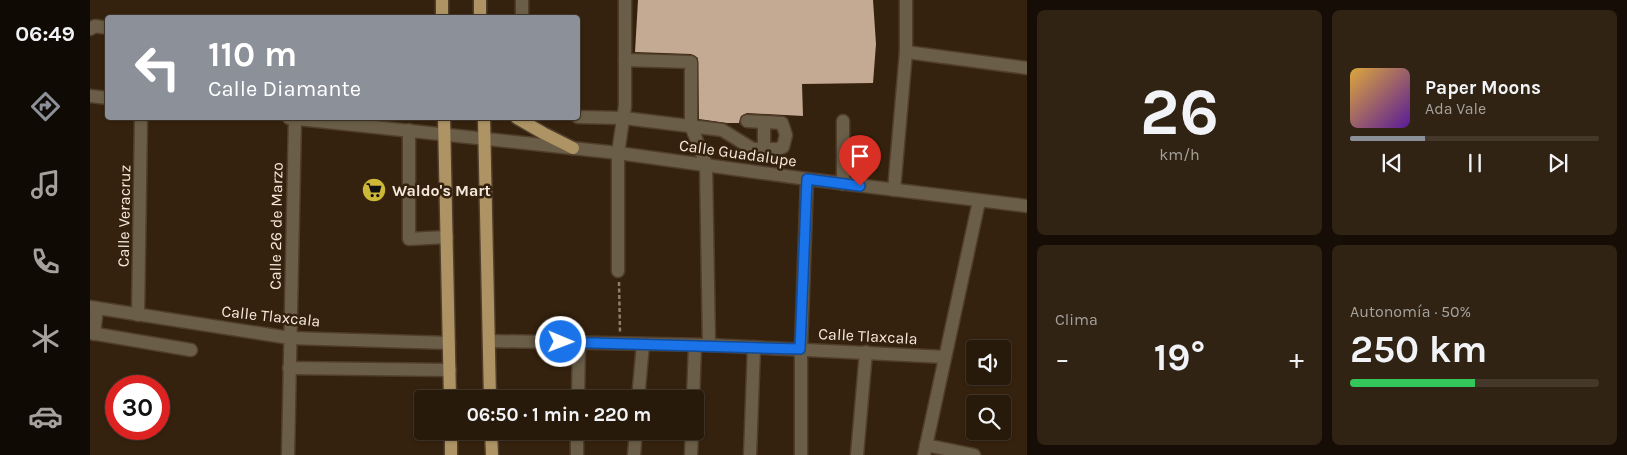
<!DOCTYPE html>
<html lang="es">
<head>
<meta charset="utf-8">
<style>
	body { margin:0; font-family:Karla,sans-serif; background:#302313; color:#f1f3f6; height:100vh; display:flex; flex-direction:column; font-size:19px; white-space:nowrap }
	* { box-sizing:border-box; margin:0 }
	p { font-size:16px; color:#a5a19c }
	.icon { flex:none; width:28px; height:28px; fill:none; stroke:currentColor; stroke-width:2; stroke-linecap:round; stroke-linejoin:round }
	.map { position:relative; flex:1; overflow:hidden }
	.sheet { display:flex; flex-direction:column; gap:10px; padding:10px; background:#160e06; width:600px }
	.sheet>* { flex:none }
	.hud { position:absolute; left:15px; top:15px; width:475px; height:105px; border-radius:5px; box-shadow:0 1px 4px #0004,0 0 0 1px #44382b; background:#8c9099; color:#fff; overflow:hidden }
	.buttons { position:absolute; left:876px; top:340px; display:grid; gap:10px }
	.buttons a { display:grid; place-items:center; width:45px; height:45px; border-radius:5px; background:#281a0a; box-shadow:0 1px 4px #0004,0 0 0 1px #44382b; font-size:25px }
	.speed { position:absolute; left:15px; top:375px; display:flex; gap:10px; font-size:25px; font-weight:700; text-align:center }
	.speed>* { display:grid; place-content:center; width:65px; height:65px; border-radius:50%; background:#281a0a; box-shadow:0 1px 4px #0004,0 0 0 1px #44382b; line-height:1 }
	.speed .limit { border:8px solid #d22; background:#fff; color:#111 }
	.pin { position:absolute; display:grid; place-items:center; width:42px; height:42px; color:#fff; margin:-51px -21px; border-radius:50% 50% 50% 0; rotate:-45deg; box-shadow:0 0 5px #0007 }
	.pin .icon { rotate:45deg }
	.me { position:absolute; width:55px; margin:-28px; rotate:91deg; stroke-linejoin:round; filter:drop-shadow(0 0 4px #0008) }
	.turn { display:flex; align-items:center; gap:18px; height:105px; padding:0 20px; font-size:22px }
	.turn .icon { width:65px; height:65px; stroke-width:2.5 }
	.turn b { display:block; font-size:35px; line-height:42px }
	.big { font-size:38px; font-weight:700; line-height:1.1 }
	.sheet .widget { flex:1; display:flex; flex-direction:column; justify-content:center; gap:8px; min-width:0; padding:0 18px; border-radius:8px; background:#302313 }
	.sheet .dial { align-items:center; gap:0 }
	.dial b { font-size:65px; line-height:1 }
	.song { display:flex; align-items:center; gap:15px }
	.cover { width:60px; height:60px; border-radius:8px; background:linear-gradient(135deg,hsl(40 70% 55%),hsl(270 70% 35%)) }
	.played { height:5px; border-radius:2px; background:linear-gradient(90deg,#8c9099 30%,#44382b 30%) }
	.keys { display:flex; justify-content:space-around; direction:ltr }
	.heat { display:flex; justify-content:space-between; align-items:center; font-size:28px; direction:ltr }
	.charge { height:8px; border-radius:4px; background:linear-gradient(90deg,#34c759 50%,#44382b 0) }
	.sheet .tiles { flex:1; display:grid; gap:10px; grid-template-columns:repeat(2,1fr) }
	.trip { position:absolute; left:324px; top:390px; width:290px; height:50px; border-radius:5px; background:#281a0a; box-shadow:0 1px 4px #0004,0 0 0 1px #44382b; font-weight:700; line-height:50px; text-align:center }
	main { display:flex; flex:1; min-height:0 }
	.dock { display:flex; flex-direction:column; width:90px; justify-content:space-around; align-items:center; background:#100a04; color:#a5a19c }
	.dock .icon { width:35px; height:35px }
	.dock .current { color:#8c9099 }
	.dock b { font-size:22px; color:#f1f3f6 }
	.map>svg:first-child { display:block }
	.building { fill:#c4a993 }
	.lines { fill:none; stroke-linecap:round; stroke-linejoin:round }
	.minor-casing { stroke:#503e2b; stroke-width:15 }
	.major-casing { stroke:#503e2b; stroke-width:15 }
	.path { stroke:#8e7e6d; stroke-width:2.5; stroke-dasharray:4 2.5; stroke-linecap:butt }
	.minor { stroke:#6a5e48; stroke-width:12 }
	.major { stroke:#ae9465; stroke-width:12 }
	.route-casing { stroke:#114b97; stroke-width:12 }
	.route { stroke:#1a73e8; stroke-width:9 }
	.labels { text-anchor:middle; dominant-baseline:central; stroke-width:5; stroke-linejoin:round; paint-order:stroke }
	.street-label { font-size:16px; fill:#f6e9dc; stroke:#35220e }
	.poi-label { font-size:16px; font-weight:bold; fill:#f6e9dc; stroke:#35220e; text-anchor:start }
</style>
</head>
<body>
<main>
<nav class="dock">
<b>06:49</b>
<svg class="icon current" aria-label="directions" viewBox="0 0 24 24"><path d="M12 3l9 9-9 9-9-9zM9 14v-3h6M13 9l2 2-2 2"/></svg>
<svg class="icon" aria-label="music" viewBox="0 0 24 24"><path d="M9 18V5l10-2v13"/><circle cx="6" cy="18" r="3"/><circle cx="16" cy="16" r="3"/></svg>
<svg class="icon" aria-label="phone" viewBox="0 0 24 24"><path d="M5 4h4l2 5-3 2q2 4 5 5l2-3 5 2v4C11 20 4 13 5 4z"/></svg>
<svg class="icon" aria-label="climate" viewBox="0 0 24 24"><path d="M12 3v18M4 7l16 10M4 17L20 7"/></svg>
<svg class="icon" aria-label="car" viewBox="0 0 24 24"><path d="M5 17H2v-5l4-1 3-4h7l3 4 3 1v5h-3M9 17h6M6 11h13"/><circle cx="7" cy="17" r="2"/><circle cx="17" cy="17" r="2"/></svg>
</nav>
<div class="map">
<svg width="937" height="455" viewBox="0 0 937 455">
	<rect width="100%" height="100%" fill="#35220e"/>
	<polygon class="building" points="548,0 783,0 786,44 783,83 712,84 713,116 657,113 651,116 649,123 637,123 609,119 608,58 601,54 545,52"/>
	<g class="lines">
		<g class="minor-casing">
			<g id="minor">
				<polyline points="432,18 432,0"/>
				<polyline points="0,29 5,26 18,28"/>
				<polyline points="816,52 937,68"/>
				<polyline points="535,60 601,62 601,126 616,164 619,345"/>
				<polyline points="0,96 18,98"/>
				<polyline points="488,117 534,118 632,130 663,149 687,149 693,147 696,135 692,123 657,121"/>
				<polyline points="199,118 528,153 717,179 937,206"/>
				<polyline points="319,130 319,239 357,237"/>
				<polyline points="674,149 674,122"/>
				<polyline points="753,184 753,121"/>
				<polyline points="804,190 816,52 816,0"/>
				<polyline points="528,271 528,153 535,106 535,0"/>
				<polyline points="0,307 200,338 359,343"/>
				<polyline points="48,315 51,118"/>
				<polyline points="0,333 101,350"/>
				<polyline points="4,334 7,308"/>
				<polyline points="399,341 619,345 855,357"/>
				<polyline points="199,368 360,370"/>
				<polyline points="488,399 489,343"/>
				<polyline points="548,399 553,344"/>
				<polyline points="603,399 605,345"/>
				<polyline points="836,445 884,455"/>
				<polyline points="198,455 205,118"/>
				<polyline points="487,455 487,431"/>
				<polyline points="544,455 546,431"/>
				<polyline points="601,455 602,431"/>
				<polyline points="660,455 664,347"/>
				<polyline points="711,455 711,349 717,179"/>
				<polyline points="767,455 776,352"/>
				<polyline points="834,455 889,201"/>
			</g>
		</g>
		<g class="major-casing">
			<g id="major">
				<polyline points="352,0 352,18"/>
				<polyline points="390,0 390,18"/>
				<polyline points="354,118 360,399"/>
				<polyline points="394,118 400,399"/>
				<polyline points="427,118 453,133 483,148"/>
				<polyline points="361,431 361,455"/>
				<polyline points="401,431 402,455"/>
			</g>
		</g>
		<polyline class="path" points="529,282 530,332"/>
		<use href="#minor" class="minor"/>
		<use href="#major" class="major"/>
	</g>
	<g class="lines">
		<g class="route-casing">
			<polyline id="route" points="471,342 710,349 717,179 770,186"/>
		</g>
		<use href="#route" class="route"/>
	</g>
	<defs>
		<g id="supermarket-disc" transform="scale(1.25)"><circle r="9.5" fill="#ceb837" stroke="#35220e"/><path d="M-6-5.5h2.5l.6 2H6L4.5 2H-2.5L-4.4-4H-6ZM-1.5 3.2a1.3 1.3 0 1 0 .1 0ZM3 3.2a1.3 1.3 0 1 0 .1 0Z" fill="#111"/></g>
	</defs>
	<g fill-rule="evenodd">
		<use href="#supermarket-disc" x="284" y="190"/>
	</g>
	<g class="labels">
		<g class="street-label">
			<text transform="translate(648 153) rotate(8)">Calle Guadalupe</text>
			<text transform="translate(34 216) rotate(-89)">Calle Veracruz</text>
			<text transform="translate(186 226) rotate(-89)">Calle 26 de Marzo</text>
			<text transform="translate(181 316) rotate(6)">Calle Tlaxcala</text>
			<text transform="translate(778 336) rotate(3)">Calle Tlaxcala</text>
		</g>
		<g class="poi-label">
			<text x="302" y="190">Waldo's Mart</text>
		</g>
	</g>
</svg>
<div class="buttons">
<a><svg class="icon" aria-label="sound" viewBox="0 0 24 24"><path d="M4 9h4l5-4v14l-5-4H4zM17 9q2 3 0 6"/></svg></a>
<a><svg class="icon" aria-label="search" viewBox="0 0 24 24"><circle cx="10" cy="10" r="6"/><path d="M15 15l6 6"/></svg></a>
</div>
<div class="speed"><div class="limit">30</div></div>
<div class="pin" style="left:770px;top:186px;background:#d93025"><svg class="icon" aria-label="arrive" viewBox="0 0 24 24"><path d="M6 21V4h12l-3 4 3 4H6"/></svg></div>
<svg class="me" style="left:471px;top:342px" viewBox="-20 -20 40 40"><circle r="17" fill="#1a73e8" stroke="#fff" stroke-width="3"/><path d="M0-11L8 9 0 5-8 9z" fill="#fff"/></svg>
<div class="trip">06:50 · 1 min · 220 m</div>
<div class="hud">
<div class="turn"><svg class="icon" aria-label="left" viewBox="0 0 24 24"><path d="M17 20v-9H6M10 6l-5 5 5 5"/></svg><div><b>110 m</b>Calle Diamante</div></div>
</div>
</div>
<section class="sheet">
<div class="tiles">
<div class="widget dial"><b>26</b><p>km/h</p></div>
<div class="widget">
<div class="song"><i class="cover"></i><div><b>Paper Moons</b><p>Ada Vale</p></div></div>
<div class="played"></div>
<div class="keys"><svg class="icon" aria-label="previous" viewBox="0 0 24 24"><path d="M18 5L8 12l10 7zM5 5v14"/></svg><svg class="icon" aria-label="pause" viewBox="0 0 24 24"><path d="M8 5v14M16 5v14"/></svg><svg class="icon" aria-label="next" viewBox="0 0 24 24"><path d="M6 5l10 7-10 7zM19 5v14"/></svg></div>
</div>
<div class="widget"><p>Clima</p>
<div class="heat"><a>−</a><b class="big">19°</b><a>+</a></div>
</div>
<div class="widget"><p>Autonomía · 50%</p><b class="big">250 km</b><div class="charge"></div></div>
</div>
</section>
</main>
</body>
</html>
